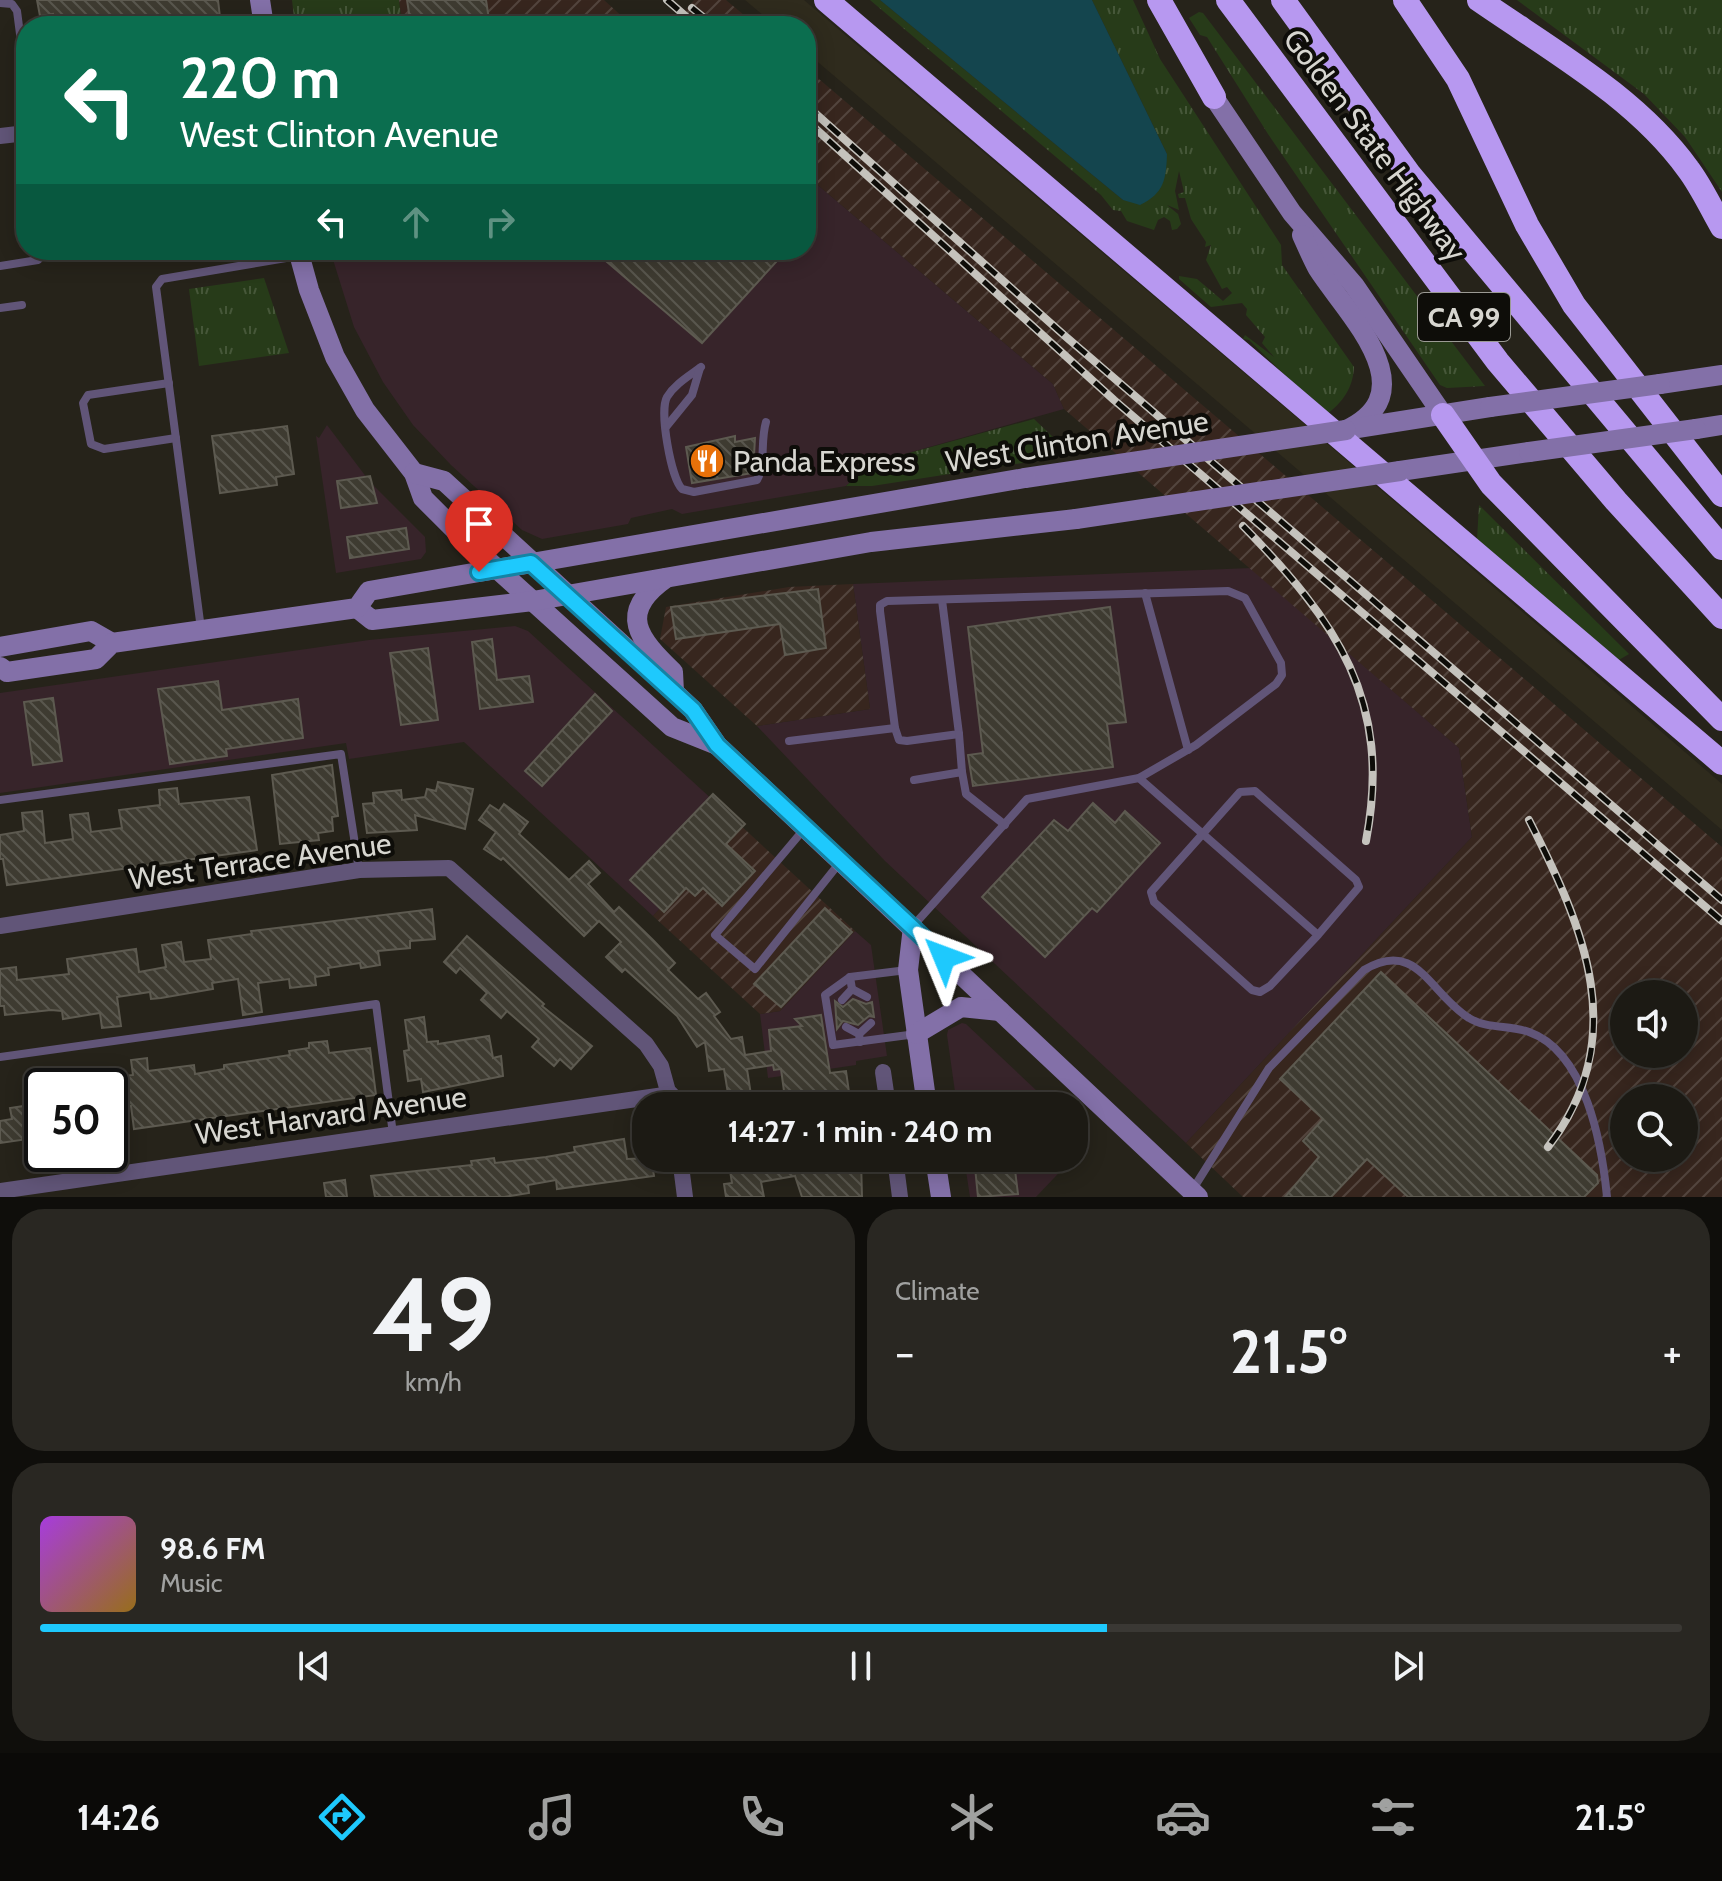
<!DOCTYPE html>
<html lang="en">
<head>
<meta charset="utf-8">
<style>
	body { margin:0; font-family:Cabin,sans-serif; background:#292722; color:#f1f3f6; height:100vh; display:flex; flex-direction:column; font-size:30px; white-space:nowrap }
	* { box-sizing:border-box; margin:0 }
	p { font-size:26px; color:#a0a1a0 }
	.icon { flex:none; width:44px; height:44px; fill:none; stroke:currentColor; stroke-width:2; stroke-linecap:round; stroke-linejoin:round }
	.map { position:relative; height:1197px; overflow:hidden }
	.panel { display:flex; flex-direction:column; gap:12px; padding:12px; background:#0f0e0b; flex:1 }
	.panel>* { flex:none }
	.guide { position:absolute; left:16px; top:16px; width:800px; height:244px; border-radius:32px; box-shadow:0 4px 20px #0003,0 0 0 2px #3a3834; background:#0b6e4f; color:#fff; overflow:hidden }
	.tools { position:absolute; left:1610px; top:980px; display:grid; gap:16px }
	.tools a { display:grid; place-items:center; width:88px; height:88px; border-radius:50%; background:#1c1a14; box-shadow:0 4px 20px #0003,0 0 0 2px #3a3834; font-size:40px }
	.speed { position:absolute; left:24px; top:1068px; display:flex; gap:16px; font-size:40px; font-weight:700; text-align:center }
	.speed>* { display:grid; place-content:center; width:104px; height:104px; border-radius:50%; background:#1c1a14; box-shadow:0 4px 20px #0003,0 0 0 2px #3a3834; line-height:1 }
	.speed .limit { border:4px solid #111; border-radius:12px; background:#fff; color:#111 }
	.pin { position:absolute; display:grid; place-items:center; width:68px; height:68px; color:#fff; margin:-82px -34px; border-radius:50% 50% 50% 0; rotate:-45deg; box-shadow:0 0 8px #0007 }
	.pin .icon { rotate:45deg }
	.me { position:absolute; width:88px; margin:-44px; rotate:314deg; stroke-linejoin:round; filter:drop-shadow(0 0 6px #0008) }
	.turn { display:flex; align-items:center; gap:28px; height:168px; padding:0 32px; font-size:36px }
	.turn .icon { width:104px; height:104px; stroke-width:2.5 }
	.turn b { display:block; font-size:56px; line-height:68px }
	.lanes { display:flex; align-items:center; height:76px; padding:0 32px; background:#0003; justify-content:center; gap:40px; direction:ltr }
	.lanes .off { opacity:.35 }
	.big { font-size:60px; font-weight:800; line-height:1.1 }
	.panel .card { flex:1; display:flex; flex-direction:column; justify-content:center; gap:12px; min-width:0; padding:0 28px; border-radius:32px; background:#292722 }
	.panel .dial { align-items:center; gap:0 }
	.dial b { font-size:104px; line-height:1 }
	.song { display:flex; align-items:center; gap:24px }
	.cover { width:96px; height:96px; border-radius:12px; background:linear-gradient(135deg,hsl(280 70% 55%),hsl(40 70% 35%)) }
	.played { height:8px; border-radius:4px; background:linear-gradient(90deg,#1ec9fd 65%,#3a3834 65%) }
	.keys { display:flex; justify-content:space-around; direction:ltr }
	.heat { display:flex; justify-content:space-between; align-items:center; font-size:44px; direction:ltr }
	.panel .tiles { flex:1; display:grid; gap:12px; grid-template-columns:1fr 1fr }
	.card:last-child { grid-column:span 2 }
	.trip { position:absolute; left:632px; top:1092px; width:456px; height:80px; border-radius:32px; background:#1c1a14; box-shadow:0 4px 20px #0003,0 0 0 2px #3a3834; font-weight:800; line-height:80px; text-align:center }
	.tabs { display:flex; height:128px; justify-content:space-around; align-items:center; background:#0b0a08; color:#a0a1a0 }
	.tabs .icon { width:56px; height:56px }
	.tabs .selected { color:#1ec9fd }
	.tabs b { font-size:36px; color:#f1f3f6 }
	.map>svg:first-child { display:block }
	.commercial { fill:#37242a }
	.industrial { fill:url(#industrial-furrows); fill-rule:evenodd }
	.built { fill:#2f2b1d }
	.grass { fill:url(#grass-tufts) }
	.water { fill:#14454e }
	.building { fill:url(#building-back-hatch); stroke:#5d5a50; stroke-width:2 }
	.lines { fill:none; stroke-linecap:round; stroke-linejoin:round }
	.lane { stroke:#615578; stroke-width:8 }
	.street { stroke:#615578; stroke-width:16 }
	.secondary { stroke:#8370a8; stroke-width:20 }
	.highway { stroke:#b798f0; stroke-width:24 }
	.rail-casing { stroke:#c5c3bd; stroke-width:8 }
	.rail { stroke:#0e0d09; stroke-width:5; stroke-dasharray:15; stroke-linecap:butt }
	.secondary-bridge { stroke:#8370a8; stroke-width:20 }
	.route-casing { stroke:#1483a4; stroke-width:20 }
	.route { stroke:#1ec9fd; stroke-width:14 }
	.labels { text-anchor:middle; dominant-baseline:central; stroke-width:8; stroke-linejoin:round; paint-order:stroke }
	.shield { fill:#0e0d09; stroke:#9b9a94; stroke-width:2 }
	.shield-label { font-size:28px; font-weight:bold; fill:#d7d6d0 }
	.street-label { font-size:30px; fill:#d7d6d0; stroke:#0e0d09 }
	.poi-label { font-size:30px; fill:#d7d6d0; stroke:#0e0d09; text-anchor:start }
</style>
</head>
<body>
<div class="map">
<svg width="1722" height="1197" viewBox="0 0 1722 1197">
	<defs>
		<pattern id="industrial-furrows" width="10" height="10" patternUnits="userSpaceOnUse" patternTransform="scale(2)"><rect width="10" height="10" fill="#37261e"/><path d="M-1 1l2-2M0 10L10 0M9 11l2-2" fill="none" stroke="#53453e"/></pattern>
		<pattern id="grass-tufts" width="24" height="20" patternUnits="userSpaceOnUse" patternTransform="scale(2)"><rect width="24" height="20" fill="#273b19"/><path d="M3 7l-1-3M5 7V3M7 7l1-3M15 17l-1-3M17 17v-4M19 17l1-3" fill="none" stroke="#465739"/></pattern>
		<pattern id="building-back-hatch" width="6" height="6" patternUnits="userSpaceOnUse" patternTransform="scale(2)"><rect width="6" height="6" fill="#3e3b31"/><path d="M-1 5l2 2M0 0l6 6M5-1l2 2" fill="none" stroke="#59574e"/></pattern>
	</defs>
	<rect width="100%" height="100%" fill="#26231a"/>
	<g class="commercial">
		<polygon points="806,175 1053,384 1064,409 869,464 846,486 682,514 672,509 631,518 628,524 542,539 522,530 451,465 413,425 383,382 354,327 330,250 806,250"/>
		<polygon points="327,425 370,482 425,537 426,552 421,559 336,573 316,436 319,438"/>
		<polygon points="1251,568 1459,748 1472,837 1186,1143 885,861 757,726 870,709 853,584"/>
		<polygon points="515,626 528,631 738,823 653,916 464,742 349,759 346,743 0,793 0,693 369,640"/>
		<polygon points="855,931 871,945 887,1056 856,1061 856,1065 768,1078 760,1014 780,1011"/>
		<polygon points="962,1023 966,1024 1053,1106 957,1106 947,1035 948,1030"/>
		<polygon points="964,1158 1073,1158 1036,1197 970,1197"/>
	</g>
	<g class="industrial">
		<polygon points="399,0 604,0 626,20 582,26 402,26"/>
		<polygon points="694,0 726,0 757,26 672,26"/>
		<path d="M806,68L1722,847V1197H1243L1186,1143L1472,837L1459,748L1064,409L1053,384L806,175ZM1624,994H1684V1054H1624ZM1624,1098H1684V1158H1624Z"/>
		<polygon points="853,584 870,709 757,726 660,639 666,607 789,587"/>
		<polygon points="738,823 855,931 780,1011 760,1014 653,916"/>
	</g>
	<polygon class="built" points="745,0 804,0 1301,421 1722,784 1722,830 806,52 806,26 776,26"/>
	<g class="grass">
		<polygon points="292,0 399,0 402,26 295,26"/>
		<path d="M870,0H880L1123,200L1167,154L1092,0H1133L1160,59L1281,245L1282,265L1354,367C1353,388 1343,402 1326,415L1249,340L1243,339L1245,335L1274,357L1262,343L1265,337L1246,315L1247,309L1242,303L1211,307L1179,279V276L1197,279L1223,301L1232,293L1227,287L1222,289L1206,260L1211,245L1205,247L1206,242L1191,219L1185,198H1179L1178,194L1184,192L1179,171L1175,191L1179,210L1167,205L1178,214L1181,224L1177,229L1172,230L1170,221L1164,217L1158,220L1154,230L1127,221L1121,211L1113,210L1101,195Z"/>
		<polygon points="1517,0 1722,0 1722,192 1685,137 1644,94"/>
		<polygon points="1199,12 1203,13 1485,386 1447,388 1440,385 1268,134 1207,37 1200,35 1189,18"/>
		<polygon points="264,278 289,353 199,366 189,289"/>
		<polygon points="1034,419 1055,439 1035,461 872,486 846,486 869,464"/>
		<polygon points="1479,505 1629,654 1617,661 1477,540"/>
	</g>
	<path class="water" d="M880,0H1092L1167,154C1166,180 1164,193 1140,205L1123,200Z"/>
	<g class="building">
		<polygon points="37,0 218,0 221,26 186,26 185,20 142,26 54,26 53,14 40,16"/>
		<polygon points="407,0 486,0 490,26 411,26"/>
		<polygon points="593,250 787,250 702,343"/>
		<polygon points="287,426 294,474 276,477 277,485 220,493 212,436"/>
		<polygon points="735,436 735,442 755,438 753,473 692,483 686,447"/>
		<polygon points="370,476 377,503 341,508 337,481"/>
		<polygon points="406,528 409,549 350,558 347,537"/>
		<polygon points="818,589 826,648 785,655 780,624 676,639 671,607"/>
		<polygon points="1110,607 1126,722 1107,724 1113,767 973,786 968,755 983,753 968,627"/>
		<polygon points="492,639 497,680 529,676 533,702 480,709 472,642"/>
		<polygon points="428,648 438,720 401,725 390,653"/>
		<polygon points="218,681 222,710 298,699 303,738 226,749 227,756 170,764 158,689"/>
		<polygon points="595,694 612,711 542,786 525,771"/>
		<polygon points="53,698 62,761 33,765 24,702"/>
		<polygon points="332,765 338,816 332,817 333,831 318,833 319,840 280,844 272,775"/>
		<polygon points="438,782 473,789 465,829 415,815 417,830 367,833 363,804 374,803 373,793 401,790 402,800 425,797 427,789 436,791"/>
		<polygon points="177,788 179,804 249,797 257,850 7,885 3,859 0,859 0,835 24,831 22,813 42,811 45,843 73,839 70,815 88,813 91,832 122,828 119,810 160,805 159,790"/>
		<polygon points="713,794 745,824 726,844 755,871 722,906 703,888 695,896 686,888 664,912 630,880"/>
		<polygon points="1093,803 1115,823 1125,811 1160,843 1097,912 1092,908 1045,957 982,897 1054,820 1068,831"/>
		<polygon points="504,804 528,822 519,834 569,880 589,861 600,873 588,884 614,912 619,907 653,940 675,963 668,970 698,999 706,993 720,1012 714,1016 731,1039 742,1037 745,1055 771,1051 769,1030 802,1026 795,1019 821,1015 830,1073 846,1071 851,1106 786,1106 781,1069 774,1070 773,1065 747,1069 751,1095 744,1096 745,1106 730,1106 724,1069 709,1071 705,1042 697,1047 677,1016 625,969 622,972 606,957 621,942 599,921 584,936 503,858 501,860 484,849 496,832 479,820 490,805 499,811"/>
		<polygon points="825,908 852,932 781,1007 754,984"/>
		<polygon points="432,909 435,939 410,941 410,948 378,951 380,965 361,968 360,963 328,968 329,975 315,977 316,985 290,988 289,979 258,983 262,1012 243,1015 238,979 212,983 213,989 161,998 151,999 150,992 117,997 121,1026 102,1028 100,1013 63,1019 62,1011 51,1010 5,1015 4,1006 0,1006 0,969 16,967 17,980 69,974 67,959 136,949 139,972 166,967 162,945 181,942 184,962 211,959 208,940 252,934 251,931"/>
		<polygon points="467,936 544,1004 542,1006 592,1046 571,1069 560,1059 554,1066 532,1047 539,1039 507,1011 501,1018 481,1000 487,993 460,968 456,973 444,962"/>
		<polygon points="1381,972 1597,1175 1598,1183 1584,1197 1408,1197 1367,1159 1331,1197 1285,1197 1319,1157 1303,1141 1323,1119 1280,1079"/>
		<polygon points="853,999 866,1004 872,1002 874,1017 869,1016 858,1025 843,1021 837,1029 835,1001 843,1007"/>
		<polygon points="424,1017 427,1042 438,1041 438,1044 489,1036 493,1058 501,1056 503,1076 423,1092 421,1079 408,1081 404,1051 409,1050 405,1020"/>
		<polygon points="327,1041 329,1053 370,1048 376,1095 134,1129 131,1106 112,1109 108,1078 133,1075 131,1060 147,1058 148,1071 194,1065 195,1074 224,1069 224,1065 290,1055 289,1051 309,1048 309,1043"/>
		<polygon points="24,1106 26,1117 42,1114 42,1137 0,1143 0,1121 12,1119 10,1108"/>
		<polygon points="624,1139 627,1159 651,1158 654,1176 557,1189 556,1180 528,1185 529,1193 504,1197 375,1197 371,1176 472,1165 471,1161 494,1158 495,1163 546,1157 575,1152 574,1147"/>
		<polygon points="728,1158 861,1159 862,1197 802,1197 795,1176 761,1182 764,1197 726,1197 724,1184 732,1183"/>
		<polygon points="1014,1162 1018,1194 978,1197 975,1167"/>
		<polygon points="345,1180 347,1197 326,1197 324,1183"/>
	</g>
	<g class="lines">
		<g class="lane">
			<polyline points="0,3 12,4 17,11 26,80"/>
			<polyline points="0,266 38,260 47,250"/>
			<polyline points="0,308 22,305"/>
			<path d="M701,367C689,376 675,384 667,397C659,411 671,478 682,489L694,492L757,480C766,464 760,442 766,422"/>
			<polyline points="169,383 88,395 83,403 91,444 104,449 176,438"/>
			<polyline points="666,427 692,395 700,368"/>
			<polyline points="1145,593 1188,750"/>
			<polyline points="201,629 156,287 162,279 298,256"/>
			<polyline points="895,728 899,740 907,741 959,734 942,600"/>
			<polyline points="959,734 962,772"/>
			<polyline points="789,741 895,728 880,611 880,605 887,601 1228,591 1245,598 1281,663 1282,675 1276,684 1196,745 1139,778 1027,799 913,926"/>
			<polyline points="1139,778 1318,935 1270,986 1260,992 1252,990 1154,902 1151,892 1240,792 1255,791 1356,880 1359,887 1318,935"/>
			<polyline points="914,780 962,772 966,794 1005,825"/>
			<polyline points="0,800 341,754 359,870"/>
			<polyline points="805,828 715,935 755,969 841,861"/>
			<polyline points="907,970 850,977 825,995 833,1045 916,1034"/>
			<polyline points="852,989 867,997"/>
			<polyline points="842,1000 852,989 850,977"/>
			<polyline points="846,1027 859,1034 860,1042"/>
			<polyline points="859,1034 871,1023"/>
			<polyline points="0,1057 376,1004 393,1134"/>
			<path d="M1193,1189L1269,1068L1364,970C1417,938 1430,994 1469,1018C1486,1029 1510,1025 1529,1032C1586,1052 1602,1145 1607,1197"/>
		</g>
		<g class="street">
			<polyline points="0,136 26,133"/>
			<polyline points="0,926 359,870 449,868 646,1044 661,1066 672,1106"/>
			<polyline points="883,1072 888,1106"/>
			<polyline points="680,1158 685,1197"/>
			<polyline points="895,1158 900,1197"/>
			<polyline points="0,1191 671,1094"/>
		</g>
		<g class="secondary">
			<polyline points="260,0 264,26"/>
			<polyline points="1205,84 1292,213 1354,285 1443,415"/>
			<path d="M1302,235C1307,246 1312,258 1318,269C1346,313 1429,391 1346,430"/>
			<polyline points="298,250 309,290 335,357 365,410 414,473 423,498 464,539 672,727 717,745"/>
			<polyline points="1660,384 1722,375"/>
			<polyline points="1351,429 1490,407"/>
			<polyline points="1696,429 1722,425"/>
			<polyline points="1400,471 1529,452"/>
			<polyline points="414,473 444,481 674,692 693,710 717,745 1198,1197"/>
			<path d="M666,578C616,613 639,639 673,672L674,692"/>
			<polyline points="357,608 372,620 533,601 871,542 1076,519"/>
			<polyline points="0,647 91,631 112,643"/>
			<polyline points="0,667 7,672 96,659 112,643 357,608 369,591 1025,478"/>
			<polyline points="913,927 908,970 927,1106"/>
			<polyline points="916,1034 961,1007 1000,1011"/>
			<polyline points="935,1158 941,1197"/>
		</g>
		<g class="highway">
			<polyline points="826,0 1722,763"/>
			<polyline points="1159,0 1214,97"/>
			<polyline points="1228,0 1498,362 1616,501 1722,617"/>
			<polyline points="1283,0 1410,175 1722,548"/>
			<polyline points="1405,0 1458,79 1527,225 1574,305 1722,495"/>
			<path d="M1479,0C1551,50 1636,97 1688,169C1701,186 1711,208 1722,227"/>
			<polyline points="1443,415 1491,484 1722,719"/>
		</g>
		<g class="rail-casing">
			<g id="rail">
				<polyline points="667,0 697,26"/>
				<polyline points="692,8 714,26"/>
				<polyline points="806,105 1065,336 1722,900"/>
				<polyline points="806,120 1114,400 1722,921"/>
				<path d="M1243,526C1336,621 1393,700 1366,841"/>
				<path d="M1529,820C1584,928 1632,1038 1548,1147"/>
			</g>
		</g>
		<use href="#rail" class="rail"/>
		<g class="secondary-bridge">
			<polyline points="1490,407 1660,384"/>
			<polyline points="1529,452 1696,429"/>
			<polyline points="1025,478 1346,430"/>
			<polyline points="1076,519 1400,471"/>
		</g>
	</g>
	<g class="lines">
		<g class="route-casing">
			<polyline id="route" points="479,572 531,563 693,710 717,745 944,957"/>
		</g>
		<use href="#route" class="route"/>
	</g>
	<defs>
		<g id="restaurant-disc" transform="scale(1.8)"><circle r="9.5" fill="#e8710a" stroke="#0e0d09"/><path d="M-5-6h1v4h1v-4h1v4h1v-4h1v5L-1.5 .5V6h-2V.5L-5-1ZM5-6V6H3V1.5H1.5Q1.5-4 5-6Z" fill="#fff"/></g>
	</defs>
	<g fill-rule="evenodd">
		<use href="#restaurant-disc" x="707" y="461"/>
	</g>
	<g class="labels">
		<rect class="shield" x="1418" y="293" width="92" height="48" rx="6"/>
		<g class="shield-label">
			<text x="1464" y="317">CA 99</text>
		</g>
		<g class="street-label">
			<text transform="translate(1375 145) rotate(53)">Golden State Highway</text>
			<text transform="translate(1077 441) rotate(-9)">West Clinton Avenue</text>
			<text transform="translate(260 861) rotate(-8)">West Terrace Avenue</text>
			<text transform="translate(331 1115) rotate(-8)">West Harvard Avenue</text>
		</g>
		<g class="poi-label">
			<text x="733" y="461">Panda Express</text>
		</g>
	</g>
</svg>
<div class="tools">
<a><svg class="icon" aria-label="sound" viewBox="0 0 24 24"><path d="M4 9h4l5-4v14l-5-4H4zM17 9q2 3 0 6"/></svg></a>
<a><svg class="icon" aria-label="search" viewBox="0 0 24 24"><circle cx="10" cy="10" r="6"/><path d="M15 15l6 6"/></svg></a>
</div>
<div class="speed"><div class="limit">50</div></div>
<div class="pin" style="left:479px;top:572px;background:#d93025"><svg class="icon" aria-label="arrive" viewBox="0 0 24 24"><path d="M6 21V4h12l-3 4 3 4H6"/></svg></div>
<svg class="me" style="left:944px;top:957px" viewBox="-20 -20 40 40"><path d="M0-17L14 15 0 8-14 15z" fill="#1ec9fd" stroke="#fff" stroke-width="4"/></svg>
<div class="trip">14:27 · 1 min · 240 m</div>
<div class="guide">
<div class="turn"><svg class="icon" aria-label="left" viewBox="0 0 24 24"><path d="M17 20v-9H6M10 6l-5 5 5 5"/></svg><div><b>220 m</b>West Clinton Avenue</div></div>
<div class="lanes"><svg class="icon" aria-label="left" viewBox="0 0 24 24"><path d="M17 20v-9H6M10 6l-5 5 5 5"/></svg><svg class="icon off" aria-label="ahead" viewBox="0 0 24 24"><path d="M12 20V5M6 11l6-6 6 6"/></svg><svg class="icon off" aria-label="right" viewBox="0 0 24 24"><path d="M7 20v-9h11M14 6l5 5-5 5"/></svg></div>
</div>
</div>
<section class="panel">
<div class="tiles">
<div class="card dial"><b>49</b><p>km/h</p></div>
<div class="card"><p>Climate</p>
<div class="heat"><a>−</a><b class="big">21.5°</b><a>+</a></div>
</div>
<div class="card">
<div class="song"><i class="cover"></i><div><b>98.6 FM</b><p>Music</p></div></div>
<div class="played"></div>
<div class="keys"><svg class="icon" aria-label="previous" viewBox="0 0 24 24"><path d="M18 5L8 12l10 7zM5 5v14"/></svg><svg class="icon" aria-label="pause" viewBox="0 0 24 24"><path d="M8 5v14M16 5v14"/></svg><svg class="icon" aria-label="next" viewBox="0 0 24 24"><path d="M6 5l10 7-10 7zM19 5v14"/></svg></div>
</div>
</div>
</section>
<nav class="tabs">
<b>14:26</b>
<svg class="icon selected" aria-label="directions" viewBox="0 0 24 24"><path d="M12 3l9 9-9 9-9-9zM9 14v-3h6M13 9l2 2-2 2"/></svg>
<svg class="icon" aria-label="music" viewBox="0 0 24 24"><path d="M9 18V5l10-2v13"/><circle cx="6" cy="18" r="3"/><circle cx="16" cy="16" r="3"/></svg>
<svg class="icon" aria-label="phone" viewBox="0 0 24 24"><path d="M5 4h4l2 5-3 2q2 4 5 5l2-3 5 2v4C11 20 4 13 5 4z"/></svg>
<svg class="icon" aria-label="climate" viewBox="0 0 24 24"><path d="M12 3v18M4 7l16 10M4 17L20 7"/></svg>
<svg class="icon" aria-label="car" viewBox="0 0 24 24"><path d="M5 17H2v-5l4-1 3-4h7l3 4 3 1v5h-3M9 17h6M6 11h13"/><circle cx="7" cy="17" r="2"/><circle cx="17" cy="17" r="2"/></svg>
<svg class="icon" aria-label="filters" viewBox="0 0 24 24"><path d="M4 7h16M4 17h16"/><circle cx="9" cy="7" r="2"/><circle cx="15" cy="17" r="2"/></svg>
<b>21.5°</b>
</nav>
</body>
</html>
